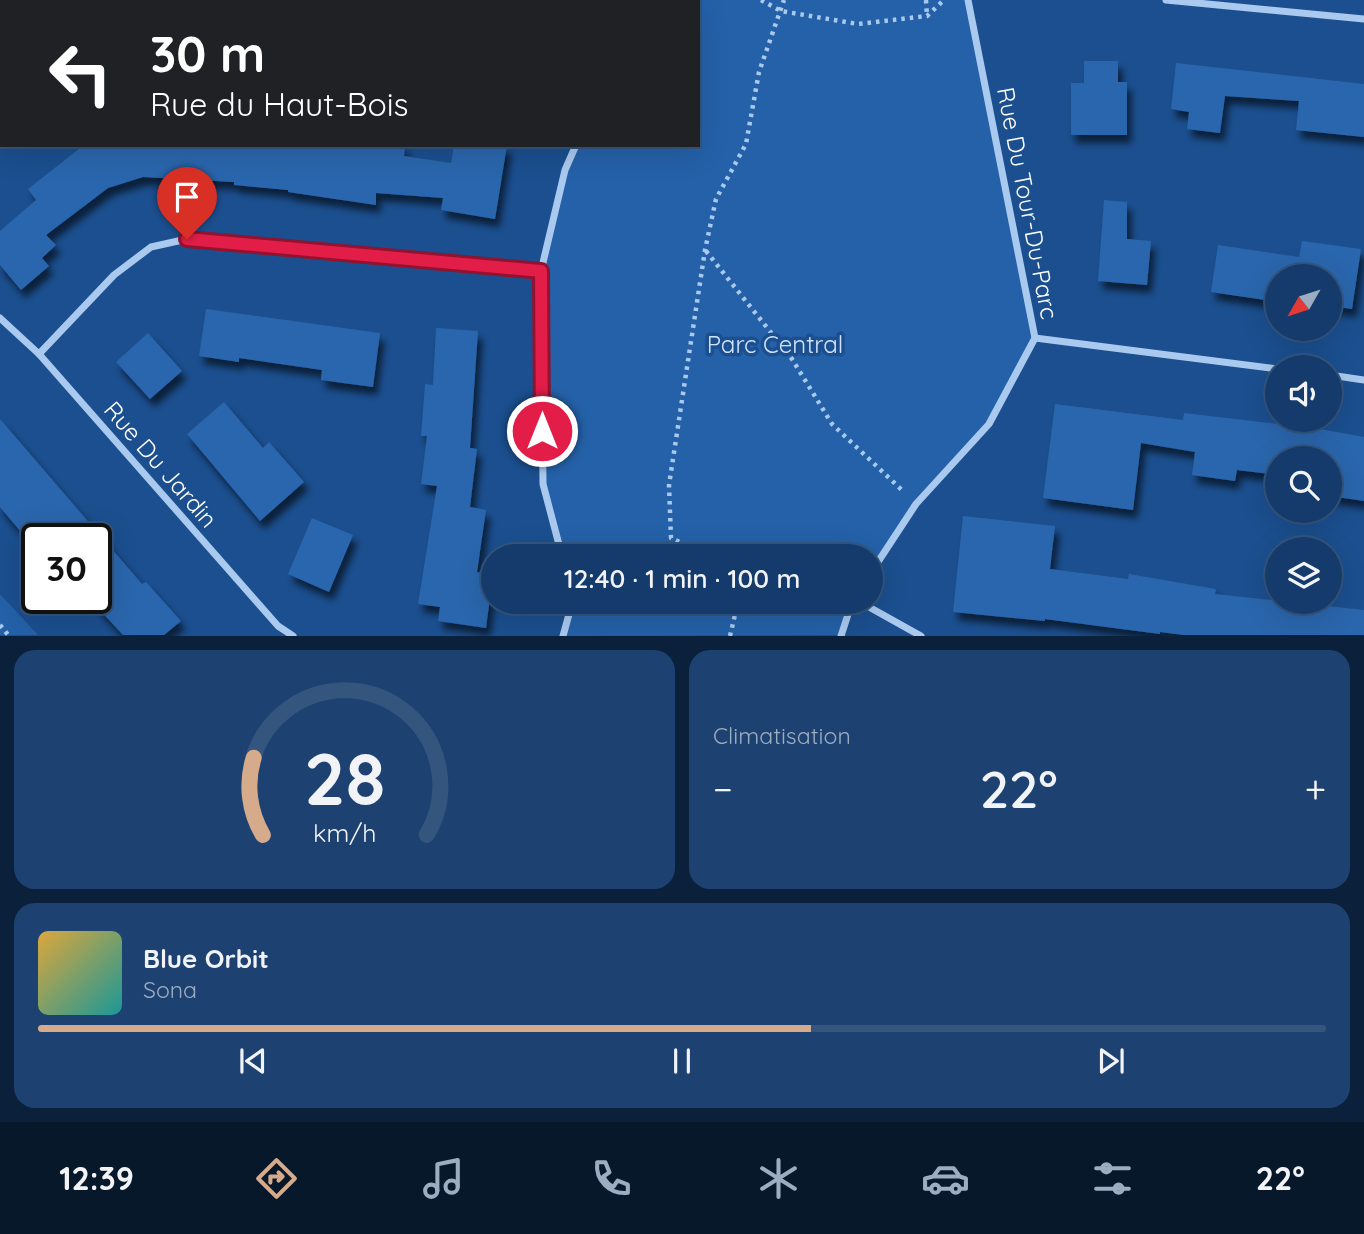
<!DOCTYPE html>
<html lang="fr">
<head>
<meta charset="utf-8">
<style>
	body { margin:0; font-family:Quicksand,sans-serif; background:#1d4271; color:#f1f3f6; height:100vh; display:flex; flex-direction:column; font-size:26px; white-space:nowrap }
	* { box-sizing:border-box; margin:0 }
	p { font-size:23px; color:#9dadc1 }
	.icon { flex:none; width:38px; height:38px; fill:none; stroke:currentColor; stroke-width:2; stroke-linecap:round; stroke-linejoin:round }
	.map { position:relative; height:636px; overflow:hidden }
	.sheet { display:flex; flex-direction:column; gap:14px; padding:14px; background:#0b203b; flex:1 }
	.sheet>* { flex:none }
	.banner { position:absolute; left:0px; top:0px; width:700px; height:147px; box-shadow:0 7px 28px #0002,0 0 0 2px #33557e; background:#202124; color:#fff; overflow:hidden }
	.needle { width:46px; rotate:231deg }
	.controls { position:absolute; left:1265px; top:264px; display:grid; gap:14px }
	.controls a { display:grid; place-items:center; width:77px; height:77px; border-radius:50%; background:#143b6b; box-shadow:0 7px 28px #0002,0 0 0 2px #33557e; font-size:35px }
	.speed { position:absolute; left:21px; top:523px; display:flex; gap:14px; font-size:35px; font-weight:700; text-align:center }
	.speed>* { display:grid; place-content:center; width:91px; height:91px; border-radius:50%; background:#143b6b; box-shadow:0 7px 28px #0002,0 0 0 2px #33557e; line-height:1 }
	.speed .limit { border:4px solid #111; border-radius:10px; background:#fff; color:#111 }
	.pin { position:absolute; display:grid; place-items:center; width:60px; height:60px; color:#fff; margin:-72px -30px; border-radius:50% 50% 50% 0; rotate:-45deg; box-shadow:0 0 7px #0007 }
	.pin .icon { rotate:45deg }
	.me { position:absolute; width:77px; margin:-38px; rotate:0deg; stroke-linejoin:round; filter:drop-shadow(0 0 5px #0008) }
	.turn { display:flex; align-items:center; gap:24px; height:147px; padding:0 35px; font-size:32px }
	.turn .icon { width:91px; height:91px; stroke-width:2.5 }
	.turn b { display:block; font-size:49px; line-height:60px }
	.big { font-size:52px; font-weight:600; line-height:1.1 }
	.sheet .widget { flex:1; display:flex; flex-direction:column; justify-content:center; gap:10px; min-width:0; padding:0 24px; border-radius:21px; background:#1d4271 }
	.sheet .dial { align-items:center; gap:0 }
	.dial svg { height:182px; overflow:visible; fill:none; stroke:#33557e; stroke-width:7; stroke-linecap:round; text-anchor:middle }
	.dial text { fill:#f1f3f6; stroke:none }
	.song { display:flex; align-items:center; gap:21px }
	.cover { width:84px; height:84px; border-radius:10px; background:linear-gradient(135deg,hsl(40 70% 55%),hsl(180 70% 35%)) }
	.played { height:7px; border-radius:4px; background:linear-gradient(90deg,#d6ab8b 60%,#33557e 60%) }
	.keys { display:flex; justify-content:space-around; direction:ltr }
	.heat { display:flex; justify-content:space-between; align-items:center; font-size:38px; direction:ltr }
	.sheet .tiles { flex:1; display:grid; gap:14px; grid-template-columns:1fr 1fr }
	.widget:last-child { grid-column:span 2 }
	.trip { position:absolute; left:481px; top:544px; width:402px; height:70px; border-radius:35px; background:#143b6b; box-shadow:0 7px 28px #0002,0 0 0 2px #33557e; font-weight:600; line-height:70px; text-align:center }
	.tabs { display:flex; height:112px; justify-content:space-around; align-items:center; background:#08182b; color:#9dadc1 }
	.tabs .icon { width:49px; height:49px }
	.tabs .current { color:#d6ab8b }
	.tabs b { font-size:32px; color:#f1f3f6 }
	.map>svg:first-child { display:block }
	.green { fill:#2461a8 }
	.building { fill:#2a66ad; filter:url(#shadow) }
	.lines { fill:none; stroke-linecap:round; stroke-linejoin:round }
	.path { stroke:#a9c9ee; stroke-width:4.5; stroke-dasharray:3.5 5; stroke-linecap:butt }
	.street { stroke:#a9c9ee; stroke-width:7 }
	.route-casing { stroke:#92132f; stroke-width:18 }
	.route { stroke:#e11d48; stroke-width:12 }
	.labels { text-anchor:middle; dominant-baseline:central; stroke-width:7; stroke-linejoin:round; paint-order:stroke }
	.street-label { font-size:24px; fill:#fff; stroke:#1b4f8f }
	.park-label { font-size:24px; fill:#cfe3fa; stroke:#1b4f8f }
</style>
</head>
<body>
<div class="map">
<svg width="1364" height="636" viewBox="0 0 1364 636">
	<defs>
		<filter id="shadow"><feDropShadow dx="4.5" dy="8" stdDeviation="3.5" flood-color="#0009"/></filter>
	</defs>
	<rect width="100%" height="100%" fill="#1b4f8f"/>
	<g class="green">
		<polygon points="653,0 968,0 1035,338 989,424 916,504 872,571 872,556 562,556 543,484 541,271 565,170 576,145 698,145 698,2 652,2"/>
		<polygon points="0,594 38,635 0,635"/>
		<polygon points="570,602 852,602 841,635 563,636"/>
	</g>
	<g class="building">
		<polygon points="1084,61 1118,61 1118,82 1127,82 1127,135 1071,135 1071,83 1084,83"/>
		<polygon points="1176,63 1364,84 1364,137 1296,130 1299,101 1225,96 1220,133 1187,129 1189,112 1171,109"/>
		<polygon points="84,145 405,145 404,156 451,163 454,145 507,145 495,219 441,210 443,198 376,193 376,205 288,192 288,190 234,185 234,182 143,177 108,188 46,235 56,245 42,258 49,266 21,290 0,265 0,231 36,200 28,189"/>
		<polygon points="1104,200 1127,202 1127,239 1151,241 1147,285 1098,281"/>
		<polygon points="1302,241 1361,249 1352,309 1330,306 1330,276 1276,276 1272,301 1211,292 1218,245 1299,257"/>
		<polygon points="206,309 380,333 373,387 321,380 322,370 239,358 239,362 199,356"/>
		<polygon points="436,328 478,331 470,448 477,449 470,507 486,510 477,572 493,575 486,628 438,621 440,607 418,604 437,486 421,484 427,436 421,436 425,384 433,385"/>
		<polygon points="148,333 182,371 150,399 116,362"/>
		<polygon points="224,402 263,448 269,442 304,482 260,521 187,434"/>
		<polygon points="1055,404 1183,420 1184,413 1320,429 1364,437 1364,501 1330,496 1330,458 1278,458 1278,475 1237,470 1235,481 1192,475 1195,452 1141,443 1133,510 1043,498"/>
		<polygon points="0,419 142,584 146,582 181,621 164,635 123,635 96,606 96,539 37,539 37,551 0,507"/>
		<polygon points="963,516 1055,526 1050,569 1128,579 1129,574 1216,589 1215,594 1364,610 1364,635 1184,635 1160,632 1160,634 1045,619 1045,621 953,612"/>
		<polygon points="312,518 353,535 329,592 288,574"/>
	</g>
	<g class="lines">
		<g class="path">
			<polyline points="761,0 781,11 858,24 927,16 944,0"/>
			<polyline points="926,0 927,16"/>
			<polyline points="706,251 792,359 832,424 904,492"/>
			<polyline points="710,556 671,538 669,485 705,250 716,199 746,144 759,72 784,0"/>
			<polyline points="0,625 9,636"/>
			<polyline points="730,636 738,602"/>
		</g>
		<g class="street">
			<polyline points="1166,0 1364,19"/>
			<polyline points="652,2 653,0"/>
			<polyline points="0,318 39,354 278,626 293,636"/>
			<polyline points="1035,338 1278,369"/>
			<polyline points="39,354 114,275 151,247 187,239 541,271"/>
			<polyline points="1330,375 1364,380"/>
			<polyline points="562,556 543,484 541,271 565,170 576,145"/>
			<polyline points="872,571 916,504 989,424 1035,338 968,0"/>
			<polyline points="860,602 921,636"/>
			<polyline points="563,636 571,607 570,602"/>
			<polyline points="841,636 852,602"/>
		</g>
	</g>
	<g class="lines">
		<g class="route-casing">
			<polyline id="route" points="187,239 541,271 542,431"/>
		</g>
		<use href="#route" class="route"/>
	</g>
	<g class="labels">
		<g class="street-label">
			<text transform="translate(1028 203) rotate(79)">Rue Du Tour-Du-Parc</text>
			<text transform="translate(161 464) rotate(49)">Rue Du Jardin</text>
		</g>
		<g class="park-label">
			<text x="775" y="344">Parc Central</text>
		</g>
	</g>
</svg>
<div class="controls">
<a><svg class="needle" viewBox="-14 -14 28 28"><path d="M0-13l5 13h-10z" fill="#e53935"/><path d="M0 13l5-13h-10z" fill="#9dadc1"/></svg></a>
<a><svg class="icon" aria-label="sound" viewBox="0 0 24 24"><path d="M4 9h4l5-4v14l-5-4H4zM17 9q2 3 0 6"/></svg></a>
<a><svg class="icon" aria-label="search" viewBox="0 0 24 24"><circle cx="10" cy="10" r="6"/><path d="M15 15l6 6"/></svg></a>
<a><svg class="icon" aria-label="layers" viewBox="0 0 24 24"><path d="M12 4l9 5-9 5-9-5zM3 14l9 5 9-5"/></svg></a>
</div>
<div class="speed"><div class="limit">30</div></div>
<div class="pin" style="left:187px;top:239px;background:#d93025"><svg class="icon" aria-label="arrive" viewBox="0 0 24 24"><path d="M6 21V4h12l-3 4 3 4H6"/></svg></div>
<svg class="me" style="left:542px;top:431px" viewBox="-20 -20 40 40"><circle r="17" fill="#e11d48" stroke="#fff" stroke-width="3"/><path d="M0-11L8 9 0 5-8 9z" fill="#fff"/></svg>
<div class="trip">12:40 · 1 min · 100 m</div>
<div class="banner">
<div class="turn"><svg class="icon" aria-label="left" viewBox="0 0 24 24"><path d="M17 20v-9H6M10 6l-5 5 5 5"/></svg><div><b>30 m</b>Rue du Haut-Bois</div></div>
</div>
</div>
<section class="sheet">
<div class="tiles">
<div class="widget dial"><svg viewBox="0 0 100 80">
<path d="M14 69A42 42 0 1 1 86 69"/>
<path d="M14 69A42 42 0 0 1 10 35" stroke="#d6ab8b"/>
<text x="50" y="56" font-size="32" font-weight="700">28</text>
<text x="50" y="72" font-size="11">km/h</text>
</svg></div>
<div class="widget"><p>Climatisation</p>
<div class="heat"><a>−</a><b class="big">22°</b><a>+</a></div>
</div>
<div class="widget">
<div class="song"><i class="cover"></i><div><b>Blue Orbit</b><p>Sona</p></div></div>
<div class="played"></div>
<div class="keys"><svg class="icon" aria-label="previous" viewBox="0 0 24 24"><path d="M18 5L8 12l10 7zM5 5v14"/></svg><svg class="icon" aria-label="pause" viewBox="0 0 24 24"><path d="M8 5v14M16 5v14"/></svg><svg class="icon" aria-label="next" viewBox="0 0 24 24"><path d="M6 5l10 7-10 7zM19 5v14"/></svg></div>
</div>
</div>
</section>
<nav class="tabs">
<b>12:39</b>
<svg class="icon current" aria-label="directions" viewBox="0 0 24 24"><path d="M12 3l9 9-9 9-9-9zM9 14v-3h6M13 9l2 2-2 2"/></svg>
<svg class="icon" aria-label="music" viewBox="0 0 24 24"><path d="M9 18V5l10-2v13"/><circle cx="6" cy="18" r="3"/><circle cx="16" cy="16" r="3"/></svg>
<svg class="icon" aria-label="phone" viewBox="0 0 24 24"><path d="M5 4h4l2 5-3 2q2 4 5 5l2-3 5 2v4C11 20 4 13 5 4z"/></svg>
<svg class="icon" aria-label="climate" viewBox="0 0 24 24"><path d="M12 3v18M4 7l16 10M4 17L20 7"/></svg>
<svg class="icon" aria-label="car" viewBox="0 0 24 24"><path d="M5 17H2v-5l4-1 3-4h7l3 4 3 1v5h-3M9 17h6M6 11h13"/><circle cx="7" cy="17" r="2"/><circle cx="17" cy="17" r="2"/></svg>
<svg class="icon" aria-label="filters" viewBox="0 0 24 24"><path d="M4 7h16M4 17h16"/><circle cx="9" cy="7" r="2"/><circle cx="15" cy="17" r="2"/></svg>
<b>22°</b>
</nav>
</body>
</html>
